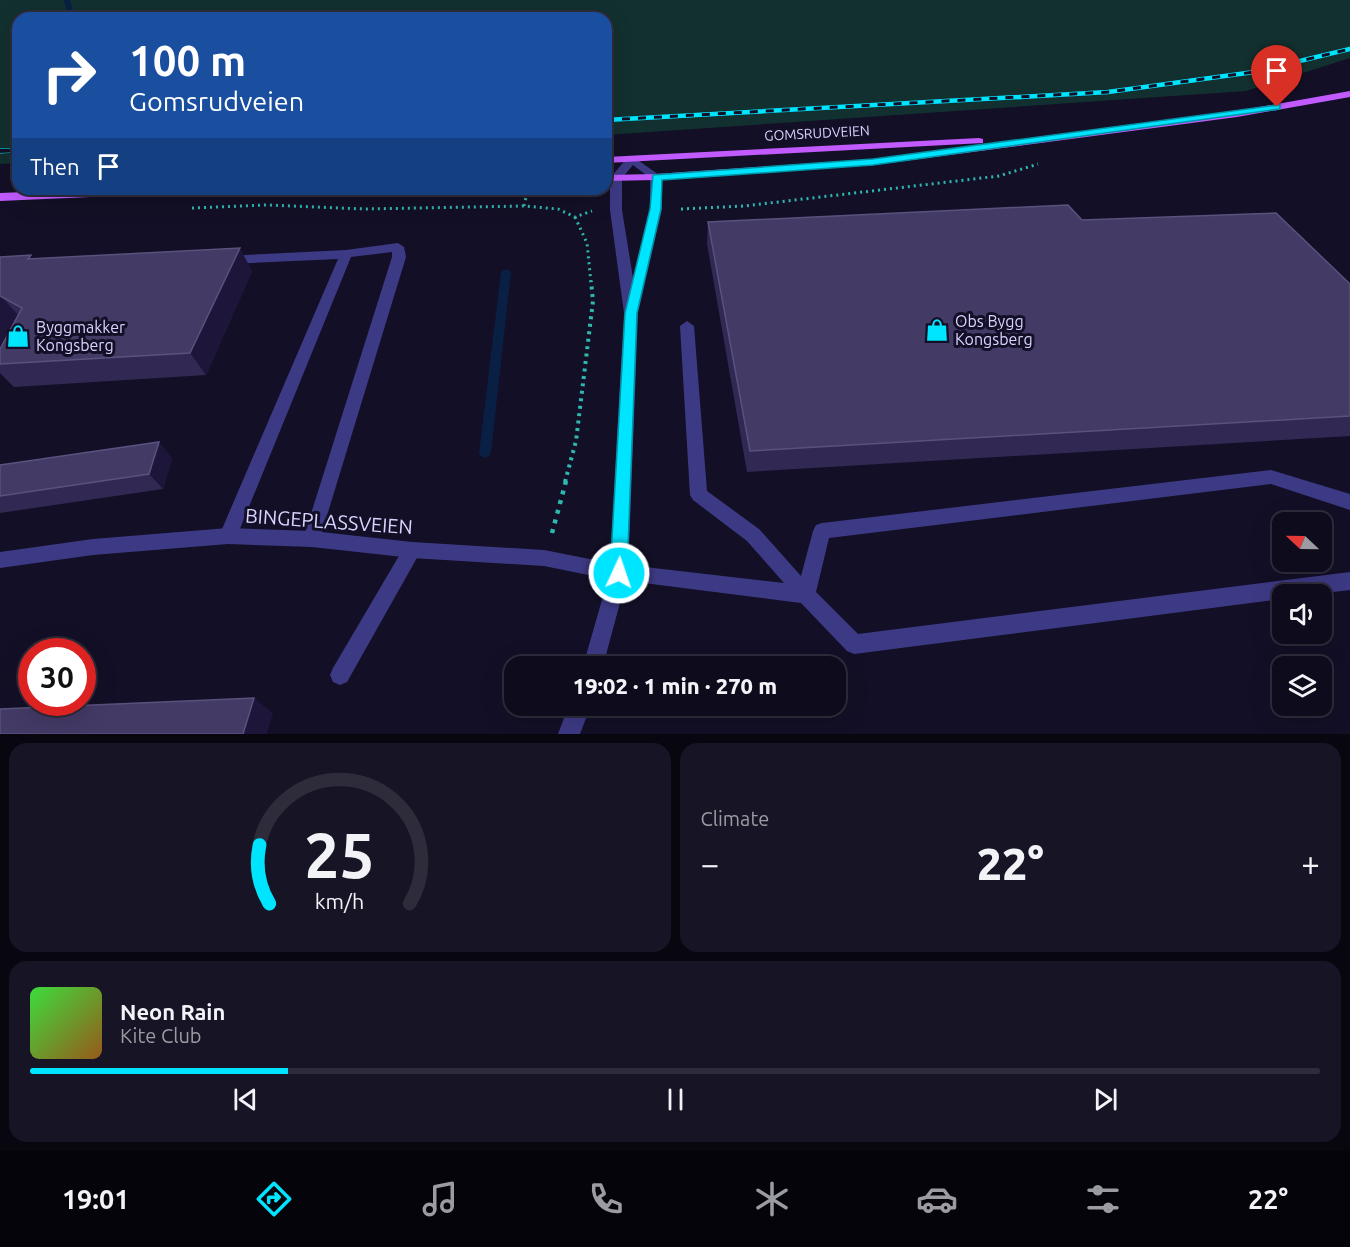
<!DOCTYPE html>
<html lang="en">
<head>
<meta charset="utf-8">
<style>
	body { margin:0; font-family:Ubuntu,sans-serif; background:#171425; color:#f1f3f6; height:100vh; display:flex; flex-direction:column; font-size:22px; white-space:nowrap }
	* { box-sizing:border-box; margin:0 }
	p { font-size:20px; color:#9b9ba3 }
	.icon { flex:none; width:33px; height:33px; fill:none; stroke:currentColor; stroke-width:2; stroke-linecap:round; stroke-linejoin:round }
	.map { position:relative; height:734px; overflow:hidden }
	.details { display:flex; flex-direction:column; gap:9px; padding:9px; background:#08060f; flex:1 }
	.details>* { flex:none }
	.hud { position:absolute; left:12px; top:12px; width:600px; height:183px; border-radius:18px; box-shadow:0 6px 24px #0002,0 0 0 2px #2e2b3b; background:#1a4fa0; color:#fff; overflow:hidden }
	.needle { width:39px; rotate:292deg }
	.fabs { position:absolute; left:1272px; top:512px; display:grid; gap:12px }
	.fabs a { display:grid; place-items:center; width:60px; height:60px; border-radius:12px; background:#0e0b1c; box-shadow:0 6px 24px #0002,0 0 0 2px #2e2b3b; font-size:30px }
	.speed { position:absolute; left:18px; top:638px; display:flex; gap:12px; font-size:30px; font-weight:700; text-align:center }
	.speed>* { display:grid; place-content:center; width:78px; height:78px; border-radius:50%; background:#0e0b1c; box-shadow:0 6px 24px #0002,0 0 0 2px #2e2b3b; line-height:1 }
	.speed .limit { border:9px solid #d22; background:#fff; color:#111 }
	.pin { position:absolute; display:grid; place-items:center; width:51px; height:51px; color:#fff; margin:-62px -26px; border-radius:50% 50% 50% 0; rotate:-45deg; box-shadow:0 0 6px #0007 }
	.pin .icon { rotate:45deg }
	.me { position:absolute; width:66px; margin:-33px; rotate:3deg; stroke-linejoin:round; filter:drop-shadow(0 0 4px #0008) }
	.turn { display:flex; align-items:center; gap:21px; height:126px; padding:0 18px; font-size:27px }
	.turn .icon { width:78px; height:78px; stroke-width:2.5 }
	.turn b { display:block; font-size:42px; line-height:51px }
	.then { display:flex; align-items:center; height:57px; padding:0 18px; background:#0003; gap:12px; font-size:22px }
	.big { font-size:45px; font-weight:800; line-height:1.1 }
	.details .card { flex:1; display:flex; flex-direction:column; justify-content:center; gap:9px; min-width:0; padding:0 21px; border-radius:18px; background:#171425 }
	.details .dial { align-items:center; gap:0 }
	.dial svg { height:156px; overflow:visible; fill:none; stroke:#2e2b3b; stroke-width:7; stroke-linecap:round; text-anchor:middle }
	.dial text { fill:#f1f3f6; stroke:none }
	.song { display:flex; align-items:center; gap:18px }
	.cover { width:72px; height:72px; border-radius:9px; background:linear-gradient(135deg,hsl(120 70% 55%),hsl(30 70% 35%)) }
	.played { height:6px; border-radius:3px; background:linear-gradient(90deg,#00e5ff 20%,#2e2b3b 20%) }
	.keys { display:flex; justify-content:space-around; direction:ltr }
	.heat { display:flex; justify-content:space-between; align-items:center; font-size:33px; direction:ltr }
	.details .tiles { flex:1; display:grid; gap:9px; grid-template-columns:1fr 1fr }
	.card:last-child { grid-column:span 2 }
	.trip { position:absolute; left:504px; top:656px; width:342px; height:60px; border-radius:18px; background:#0e0b1c; box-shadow:0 6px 24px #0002,0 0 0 2px #2e2b3b; font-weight:800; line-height:60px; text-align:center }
	.tab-bar { display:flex; height:96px; justify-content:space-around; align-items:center; background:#06040b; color:#9b9ba3 }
	.tab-bar .icon { width:42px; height:42px }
	.tab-bar .active { color:#00e5ff }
	.tab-bar b { font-size:27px; color:#f1f3f6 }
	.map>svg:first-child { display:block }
	.green { fill:#12302f }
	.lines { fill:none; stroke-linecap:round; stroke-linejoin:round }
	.stream { fill:#0a1f44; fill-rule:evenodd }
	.path-far2 { stroke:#2fb8b0; stroke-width:3; stroke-dasharray:2 4; stroke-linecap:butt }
	.path-far1 { stroke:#2fb8b0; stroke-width:4; stroke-dasharray:3 4.5; stroke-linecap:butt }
	.path { stroke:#2fb8b0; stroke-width:4.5; stroke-dasharray:4 6; stroke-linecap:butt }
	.service { fill:#3d3a85; fill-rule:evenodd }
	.minor { fill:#3d3a85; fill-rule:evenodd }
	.primary { fill:#c25bff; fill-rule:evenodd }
	.rail-far1-casing { stroke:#00e5ff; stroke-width:4.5 }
	.rail-casing { stroke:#00e5ff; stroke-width:5 }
	.rail-far1 { stroke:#130f26; stroke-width:3; stroke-dasharray:8; stroke-linecap:butt }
	.rail { stroke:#130f26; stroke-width:4; stroke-dasharray:10; stroke-linecap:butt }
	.wall { fill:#312854 }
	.shaded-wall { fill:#1d163a }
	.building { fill:#433a66; stroke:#5a527e; stroke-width:1.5 }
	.route { fill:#00e5ff; stroke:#0095a6; stroke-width:1.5 }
	.labels { text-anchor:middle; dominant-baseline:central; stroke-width:6; stroke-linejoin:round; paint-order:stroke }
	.far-street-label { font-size:14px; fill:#d9d4ff; stroke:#130f26 }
	.poi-label { font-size:16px; fill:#d9d4ff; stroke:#130f26; text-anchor:start }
	.near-street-label { font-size:20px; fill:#d9d4ff; stroke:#130f26 }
</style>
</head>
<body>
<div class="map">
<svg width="1350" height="734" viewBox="0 0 1350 734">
	<rect width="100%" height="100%" fill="#130f26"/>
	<polygon class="green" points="0,0 1350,0 1350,58 1246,91 606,135 606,18 18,18 18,163 0,164"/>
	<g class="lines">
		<g class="stream">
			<polygon points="64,0 70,0 75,18 69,18"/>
			<polygon points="506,269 511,272 491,453 489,456 485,458 481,456 479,453 501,272"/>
		</g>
		<g class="path-far2">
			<polyline points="524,206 528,189"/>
			<polyline points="192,208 267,205 365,209 524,206 558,209 575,217 592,211"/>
			<polyline points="681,209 744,206 999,176 1038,164"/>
			<polyline points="575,217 587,243 591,283"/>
		</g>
		<polyline class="path-far1" points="565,482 576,441 593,301 591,281"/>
		<polyline class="path" points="552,533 566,481"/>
		<g class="service">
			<polygon points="398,243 404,247 406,257 318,545 312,547 306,545 303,539 392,257 392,252 351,257 237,536 234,542 228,544 222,542 219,536 338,259 225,264 218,260 225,256 346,250"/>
			<polygon points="687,321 694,326 707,491 759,529 801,576 813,531 816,525 822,523 1271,470 1350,494 1350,510 1271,484 829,538 816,592 858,634 1350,572 1350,590 1317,594 1282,594 1282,599 854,654 847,651 801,603 612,579 610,573 612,567 619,564 784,583 747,541 693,500 690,495 680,326"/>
			<polygon points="412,542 418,544 421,550 418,556 347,682 340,685 333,682 330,675 333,668 406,544"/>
		</g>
		<g class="minor">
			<path d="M632,156L662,177V209L638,313L628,573L603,666H583L608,579L544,566L412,558L312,547L228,544L93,555L0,568V552L93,539L228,528L312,531L412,542L544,550L610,563L624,313L610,210V178L628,157ZM633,165L650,178V209L633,278L622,210V178Z"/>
			<polygon points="569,705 591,705 580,734 558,734"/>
		</g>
		<g class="primary">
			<polygon points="1350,91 1350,97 1237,117 873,165 656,180 606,181 606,175 656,174 873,159 1237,111"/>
			<polygon points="979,138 983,139 983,143 606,163 606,157"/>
			<polygon points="100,189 186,189 180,193 0,201 0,193"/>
		</g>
		<g class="rail-far1-casing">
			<polyline id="rail-far1" points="606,120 1108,92 1254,72 1350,49"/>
		</g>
		<g class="rail-casing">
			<polyline id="rail" points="0,151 18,150"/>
		</g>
		<use href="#rail-far1" class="rail-far1"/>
		<use href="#rail" class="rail"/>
	</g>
	<g class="wall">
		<polygon points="1082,220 1350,284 1350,436 747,472 707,244 708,222"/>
		<polygon points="0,257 34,259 252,271 206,375 14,387 0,373 0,364 8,335 0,346"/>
		<polygon points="172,458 163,489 0,513 0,465"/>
	</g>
	<g class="shaded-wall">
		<polygon points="240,248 252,271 206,375 190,353"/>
		<polygon points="0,295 20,317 0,346"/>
		<polygon points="159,442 172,458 163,489 149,474"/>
		<polygon points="254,698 273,713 267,734 243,734"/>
	</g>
	<g class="building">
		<polygon points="1068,205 1082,220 1276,213 1350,284 1350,416 750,451 708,222"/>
		<polygon points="240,248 190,353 0,364 0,349 22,308 0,296 0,257 31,255 28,259"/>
		<polygon points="159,442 149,474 0,496 0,465"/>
		<polygon points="254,698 243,734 0,734 0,709"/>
	</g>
	<polygon class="route" points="1277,105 1280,105 1280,109 873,165 662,180 661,209 637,313 627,573 625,578 619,581 613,578 610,573 625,313 650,209 653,175 873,159"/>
	<defs>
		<g id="shop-bare" transform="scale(1.8)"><path d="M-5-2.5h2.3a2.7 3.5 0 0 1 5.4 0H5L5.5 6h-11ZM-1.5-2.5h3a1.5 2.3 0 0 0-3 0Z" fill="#00e5ff" stroke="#130f26" stroke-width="2.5" paint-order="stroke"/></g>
	</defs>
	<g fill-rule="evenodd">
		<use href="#shop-bare" x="937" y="330"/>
		<use href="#shop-bare" x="18" y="336"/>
	</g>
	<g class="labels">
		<g class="far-street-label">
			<text transform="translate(817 133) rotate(-3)">GOMSRUDVEIEN</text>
		</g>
		<g class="poi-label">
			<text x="955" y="321">Obs Bygg<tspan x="955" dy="18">Kongsberg</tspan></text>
			<text x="36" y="327">Byggmakker<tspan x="36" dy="18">Kongsberg</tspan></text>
		</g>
		<g class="near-street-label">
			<text transform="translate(329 521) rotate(4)">BINGEPLASSVEIEN</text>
		</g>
	</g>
</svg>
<div class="fabs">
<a><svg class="needle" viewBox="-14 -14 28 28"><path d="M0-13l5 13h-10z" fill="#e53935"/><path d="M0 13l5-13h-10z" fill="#9b9ba3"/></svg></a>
<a><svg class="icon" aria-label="sound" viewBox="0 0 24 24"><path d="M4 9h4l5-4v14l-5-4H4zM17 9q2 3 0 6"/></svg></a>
<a><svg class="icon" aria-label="layers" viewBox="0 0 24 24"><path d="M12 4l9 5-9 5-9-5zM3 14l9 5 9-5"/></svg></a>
</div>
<div class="speed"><div class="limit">30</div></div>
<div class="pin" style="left:1277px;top:107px;background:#d93025"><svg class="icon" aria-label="arrive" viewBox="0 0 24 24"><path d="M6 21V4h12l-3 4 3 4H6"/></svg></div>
<svg class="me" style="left:619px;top:573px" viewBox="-20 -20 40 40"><circle r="17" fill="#00e5ff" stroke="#fff" stroke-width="3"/><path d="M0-11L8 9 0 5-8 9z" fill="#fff"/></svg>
<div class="trip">19:02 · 1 min · 270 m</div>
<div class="hud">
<div class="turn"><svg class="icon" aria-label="right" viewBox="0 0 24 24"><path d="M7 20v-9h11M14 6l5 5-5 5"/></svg><div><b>100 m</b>Gomsrudveien</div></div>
<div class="then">Then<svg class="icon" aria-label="arrive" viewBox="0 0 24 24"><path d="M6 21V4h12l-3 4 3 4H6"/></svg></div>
</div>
</div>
<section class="details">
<div class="tiles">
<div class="card dial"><svg viewBox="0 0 100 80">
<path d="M14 69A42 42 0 1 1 86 69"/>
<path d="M14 69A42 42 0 0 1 9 39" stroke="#00e5ff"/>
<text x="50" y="56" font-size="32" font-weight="700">25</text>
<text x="50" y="72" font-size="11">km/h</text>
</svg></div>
<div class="card"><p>Climate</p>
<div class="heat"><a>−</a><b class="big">22°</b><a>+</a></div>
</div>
<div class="card">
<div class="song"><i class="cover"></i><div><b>Neon Rain</b><p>Kite Club</p></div></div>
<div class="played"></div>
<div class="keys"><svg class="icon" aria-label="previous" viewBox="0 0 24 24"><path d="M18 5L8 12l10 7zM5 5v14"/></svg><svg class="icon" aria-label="pause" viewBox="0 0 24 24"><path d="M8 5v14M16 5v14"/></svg><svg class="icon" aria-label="next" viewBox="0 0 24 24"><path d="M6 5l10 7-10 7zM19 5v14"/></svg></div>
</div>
</div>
</section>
<nav class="tab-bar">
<b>19:01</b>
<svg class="icon active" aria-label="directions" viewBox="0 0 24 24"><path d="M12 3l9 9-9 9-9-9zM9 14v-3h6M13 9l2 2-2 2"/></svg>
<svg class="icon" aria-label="music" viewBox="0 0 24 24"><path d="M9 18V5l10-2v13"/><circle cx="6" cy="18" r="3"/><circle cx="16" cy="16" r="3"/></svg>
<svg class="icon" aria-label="phone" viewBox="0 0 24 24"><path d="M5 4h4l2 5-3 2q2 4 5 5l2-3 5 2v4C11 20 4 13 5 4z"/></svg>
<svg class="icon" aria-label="climate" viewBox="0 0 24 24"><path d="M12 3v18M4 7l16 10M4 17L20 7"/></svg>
<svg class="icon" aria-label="car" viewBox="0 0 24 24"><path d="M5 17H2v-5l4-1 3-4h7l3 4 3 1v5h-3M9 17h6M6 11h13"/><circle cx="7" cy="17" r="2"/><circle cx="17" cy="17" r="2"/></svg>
<svg class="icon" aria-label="filters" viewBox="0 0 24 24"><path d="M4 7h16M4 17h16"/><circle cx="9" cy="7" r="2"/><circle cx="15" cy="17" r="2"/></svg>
<b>22°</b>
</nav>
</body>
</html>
